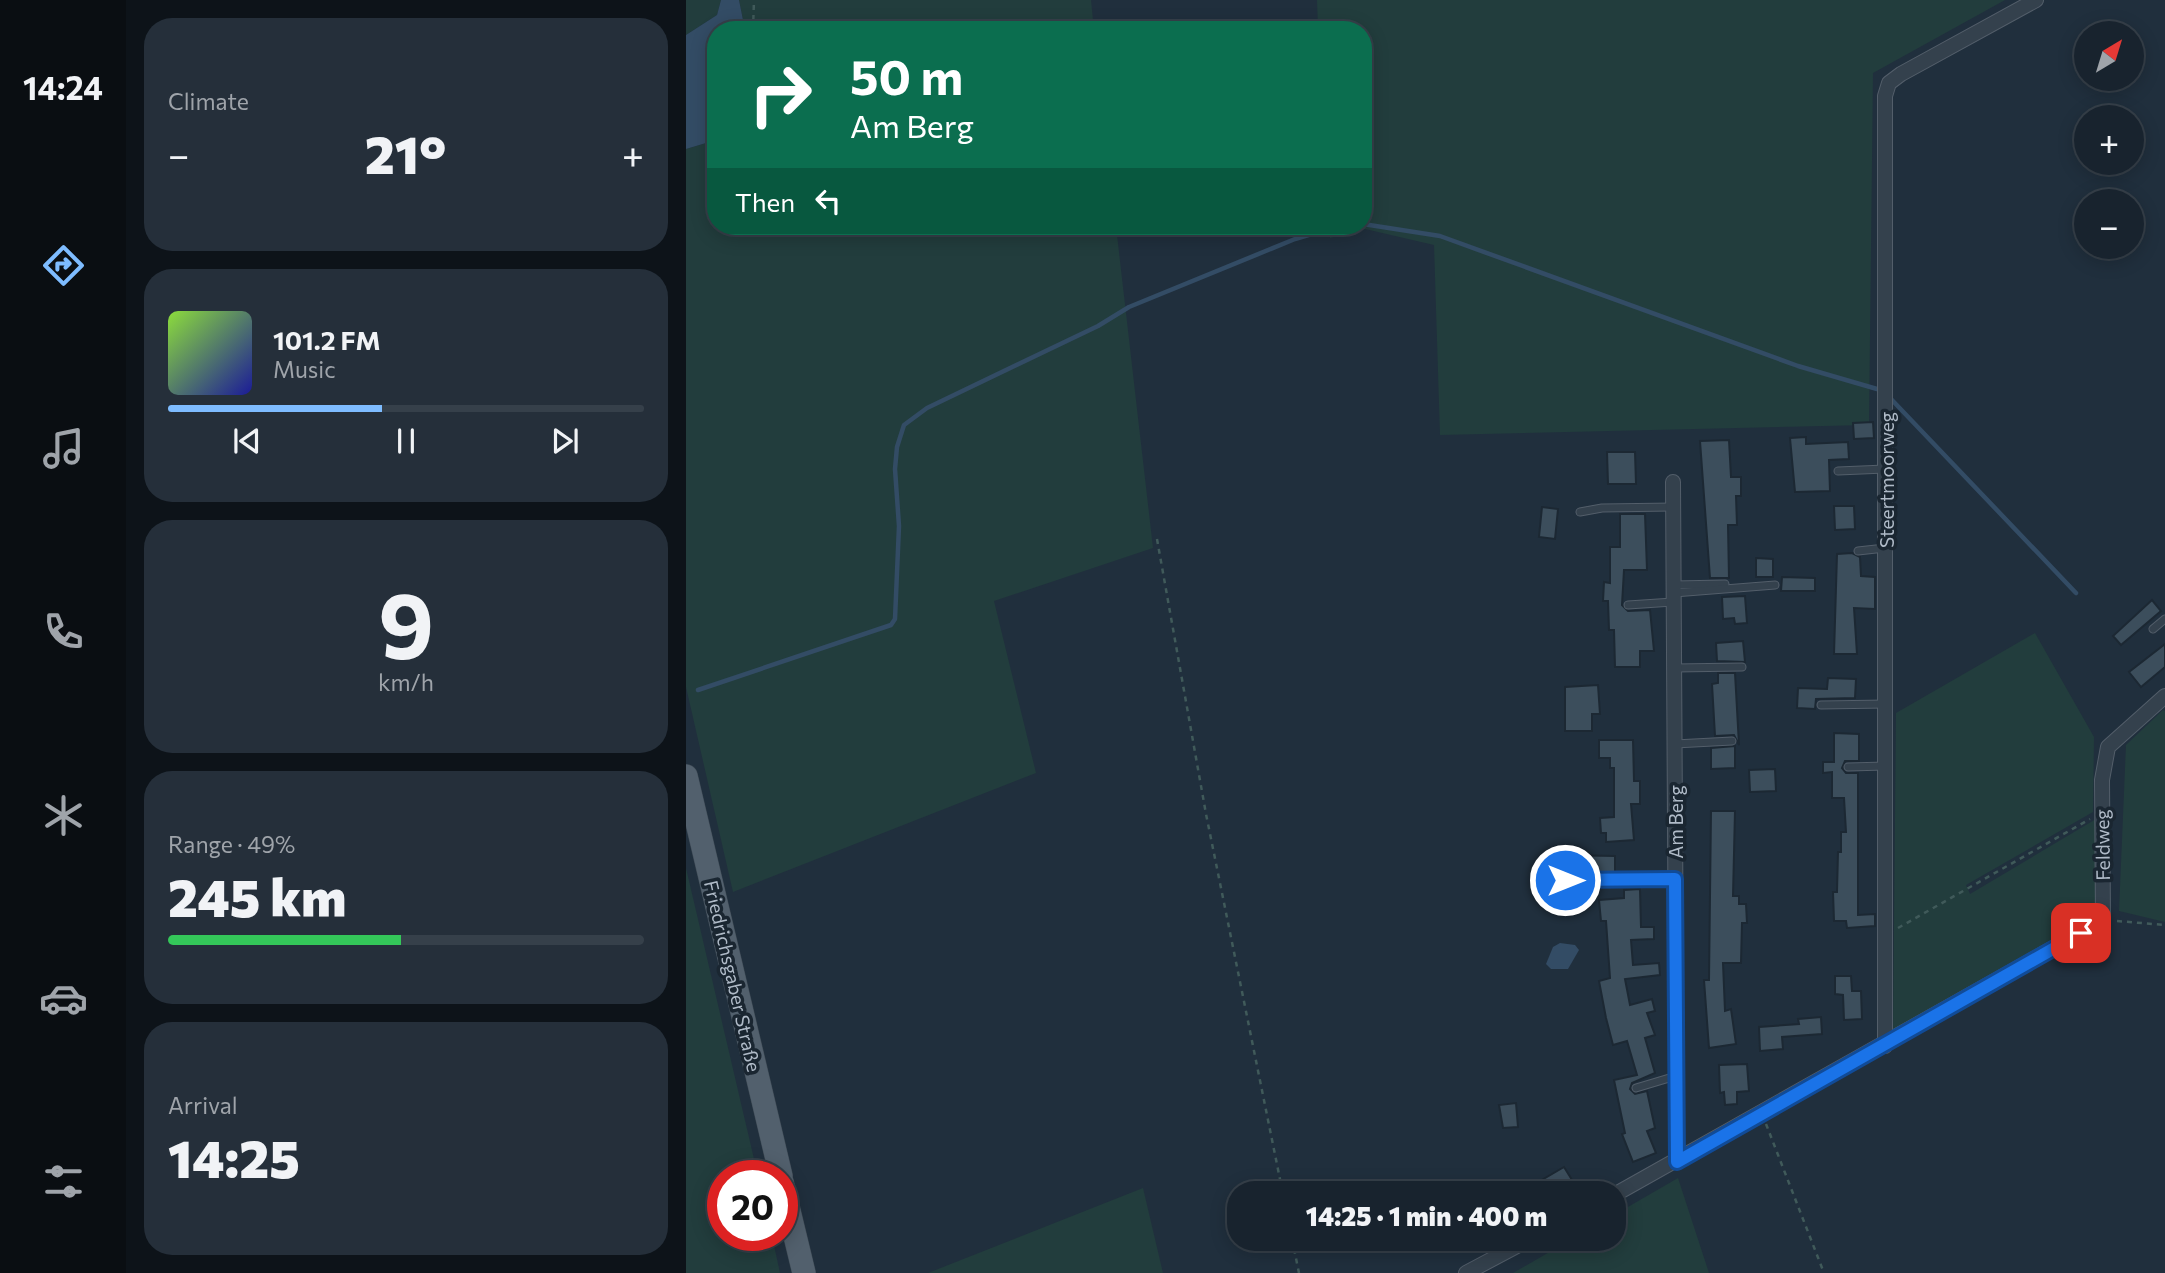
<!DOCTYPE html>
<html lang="en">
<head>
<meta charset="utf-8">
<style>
	body { margin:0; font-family:Commissioner,sans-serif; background:#252f3a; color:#f1f3f6; height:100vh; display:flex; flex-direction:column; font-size:26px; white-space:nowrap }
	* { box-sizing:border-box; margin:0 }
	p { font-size:23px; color:#9fa4aa }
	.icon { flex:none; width:38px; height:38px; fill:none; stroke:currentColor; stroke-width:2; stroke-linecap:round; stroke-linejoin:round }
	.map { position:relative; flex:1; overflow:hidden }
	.details { display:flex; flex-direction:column; gap:18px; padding:18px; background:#0d1319; width:560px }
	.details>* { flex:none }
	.top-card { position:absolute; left:21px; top:21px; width:665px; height:214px; border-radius:28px; box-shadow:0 4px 18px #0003,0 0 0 2px #36404a; background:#0b6e4f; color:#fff; overflow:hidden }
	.needle { width:46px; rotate:38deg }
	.fabs { position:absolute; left:1388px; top:21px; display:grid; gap:14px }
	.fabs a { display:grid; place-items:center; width:70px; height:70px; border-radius:50%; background:#18232e; box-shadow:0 4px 18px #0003,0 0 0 2px #36404a; font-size:35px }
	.speed { position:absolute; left:21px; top:1160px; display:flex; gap:14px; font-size:35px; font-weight:700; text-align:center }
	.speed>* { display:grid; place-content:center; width:91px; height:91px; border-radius:50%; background:#18232e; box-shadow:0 4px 18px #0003,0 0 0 2px #36404a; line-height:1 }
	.speed .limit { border:10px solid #d22; background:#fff; color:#111 }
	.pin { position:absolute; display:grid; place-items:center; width:60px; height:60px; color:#fff; margin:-30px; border-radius:14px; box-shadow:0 4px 10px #0006 }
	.me { position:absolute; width:77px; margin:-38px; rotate:90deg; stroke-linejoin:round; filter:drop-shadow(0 0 5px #0008) }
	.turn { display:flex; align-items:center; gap:24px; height:147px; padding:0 28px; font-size:32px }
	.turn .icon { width:91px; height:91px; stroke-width:2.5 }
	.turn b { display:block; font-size:49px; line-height:60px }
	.then { display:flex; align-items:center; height:66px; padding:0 28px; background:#0003; gap:14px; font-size:26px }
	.big { font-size:52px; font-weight:800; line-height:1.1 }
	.details .widget { flex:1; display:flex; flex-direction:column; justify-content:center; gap:10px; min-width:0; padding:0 24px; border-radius:28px; background:#252f3a }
	.details .dial { align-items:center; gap:0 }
	.dial b { font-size:91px; line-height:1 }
	.song { display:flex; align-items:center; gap:21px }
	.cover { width:84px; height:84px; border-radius:10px; background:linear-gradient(135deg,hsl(90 70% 55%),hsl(240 70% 35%)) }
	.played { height:7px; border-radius:4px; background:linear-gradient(90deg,#7ebcff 45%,#36404a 45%) }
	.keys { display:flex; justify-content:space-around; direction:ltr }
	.heat { display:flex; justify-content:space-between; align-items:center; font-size:38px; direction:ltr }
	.charge { height:10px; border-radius:5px; background:linear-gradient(90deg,#34c759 49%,#36404a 0) }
	.trip { position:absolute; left:541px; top:1181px; width:399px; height:70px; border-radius:28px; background:#18232e; box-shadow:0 4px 18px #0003,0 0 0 2px #36404a; font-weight:800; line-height:70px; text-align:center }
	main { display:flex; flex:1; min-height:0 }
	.tabs { display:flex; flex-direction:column; width:126px; justify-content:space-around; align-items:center; background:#0a0e12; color:#9fa4aa }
	.tabs .icon { width:49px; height:49px }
	.tabs .on { color:#7ebcff }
	.tabs b { font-size:32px; color:#f1f3f6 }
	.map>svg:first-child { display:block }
	.green { fill:#223d3d }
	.water { fill:#334c65 }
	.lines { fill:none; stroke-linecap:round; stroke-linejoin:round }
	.stream { stroke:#334c65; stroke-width:4.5 }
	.building { fill:#3c4e5c; stroke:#1c2833; stroke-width:2 }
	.lane-casing { stroke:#535e6a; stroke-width:9 }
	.street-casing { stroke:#535e6a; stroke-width:16 }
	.primary-casing { stroke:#3e4a55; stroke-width:24 }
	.path { stroke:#405a5a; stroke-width:2.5; stroke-dasharray:5 5; stroke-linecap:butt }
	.lane { stroke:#34414d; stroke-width:7 }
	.street { stroke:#34414d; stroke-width:14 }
	.primary { stroke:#52606d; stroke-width:23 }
	.route-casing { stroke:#114b97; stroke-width:18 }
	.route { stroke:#1a73e8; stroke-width:12 }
	.labels { text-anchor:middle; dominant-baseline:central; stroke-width:7; stroke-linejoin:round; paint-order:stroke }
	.street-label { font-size:19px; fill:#b0bbc8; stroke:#1a2631 }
</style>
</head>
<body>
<main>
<nav class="tabs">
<b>14:24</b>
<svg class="icon on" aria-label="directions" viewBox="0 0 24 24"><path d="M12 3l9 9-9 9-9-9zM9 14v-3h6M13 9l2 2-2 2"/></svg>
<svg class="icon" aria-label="music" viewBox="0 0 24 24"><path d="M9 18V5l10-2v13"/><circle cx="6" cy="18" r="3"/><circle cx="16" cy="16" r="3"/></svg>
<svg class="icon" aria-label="phone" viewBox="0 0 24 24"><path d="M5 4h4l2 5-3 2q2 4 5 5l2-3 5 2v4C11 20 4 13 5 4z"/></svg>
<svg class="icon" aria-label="climate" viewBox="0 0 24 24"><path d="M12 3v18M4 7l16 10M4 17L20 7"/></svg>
<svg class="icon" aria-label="car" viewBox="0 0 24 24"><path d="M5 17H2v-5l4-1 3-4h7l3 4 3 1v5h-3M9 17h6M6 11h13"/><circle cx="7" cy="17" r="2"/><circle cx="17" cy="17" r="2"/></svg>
<svg class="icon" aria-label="filters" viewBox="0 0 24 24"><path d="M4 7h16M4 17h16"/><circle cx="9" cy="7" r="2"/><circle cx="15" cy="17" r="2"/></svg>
</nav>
<section class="details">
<div class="widget"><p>Climate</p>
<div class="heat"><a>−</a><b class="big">21°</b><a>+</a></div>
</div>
<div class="widget">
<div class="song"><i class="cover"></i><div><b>101.2 FM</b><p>Music</p></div></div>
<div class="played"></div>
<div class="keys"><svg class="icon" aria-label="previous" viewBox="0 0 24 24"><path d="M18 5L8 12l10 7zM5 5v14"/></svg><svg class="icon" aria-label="pause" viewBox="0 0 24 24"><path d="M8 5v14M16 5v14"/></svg><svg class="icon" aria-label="next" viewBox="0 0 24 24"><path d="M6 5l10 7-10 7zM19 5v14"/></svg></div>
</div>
<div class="widget dial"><b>9</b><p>km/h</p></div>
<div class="widget"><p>Range · 49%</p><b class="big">245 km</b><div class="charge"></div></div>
<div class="widget"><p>Arrival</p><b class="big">14:25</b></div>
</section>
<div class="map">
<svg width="1479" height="1273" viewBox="0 0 1479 1273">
	<rect width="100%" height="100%" fill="#202f3d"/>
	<g class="green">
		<polygon points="0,0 35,0 31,15 0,35"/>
		<polygon points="53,0 405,0 408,30 59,30"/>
		<polygon points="631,0 1319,0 1187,73 1183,425 754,435 748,245 679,229 644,238 643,226 677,226 677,30 632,30"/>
		<polygon points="30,140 30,226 430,226 467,548 308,601 350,773 47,892 0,687 0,149"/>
		<polygon points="1349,633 1408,737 1407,812 1280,885 1284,894 1410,819 1411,915 1207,1032 1210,713"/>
		<polygon points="1477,710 1479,711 1479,922 1433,911 1440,745"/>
		<polygon points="0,868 72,1176 37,1176 37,1236 86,1236 94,1273 0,1273"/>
		<polygon points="992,1178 1023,1273 827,1273 886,1239 928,1239 928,1215"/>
		<polygon points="457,1188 477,1273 242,1273"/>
	</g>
	<g class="water">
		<polygon points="35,0 53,0 59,30 30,30 30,140 0,149 0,35 31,15"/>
		<polygon points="874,943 889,945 893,950 882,969 865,969 860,964 867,947"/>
	</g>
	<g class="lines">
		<g class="stream">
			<polyline points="677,224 754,236 1112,366 1191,389"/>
			<polyline points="1205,399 1390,593"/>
			<polyline points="12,690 205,625 209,619 213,526 209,469 211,447 218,425 241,408 412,326 443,307 609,239 653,226"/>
		</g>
	</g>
	<g class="building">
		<polygon points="1187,422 1188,438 1168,439 1167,423"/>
		<polygon points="1120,437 1120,444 1162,442 1163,459 1143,460 1144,491 1109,492 1104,438"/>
		<polygon points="1043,440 1045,477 1055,477 1055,496 1050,496 1051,525 1042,525 1043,578 1024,578 1014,441"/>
		<polygon points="921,452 949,452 950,484 922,484"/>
		<polygon points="1148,506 1168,506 1169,529 1149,530"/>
		<polygon points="856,507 872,509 869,539 853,537"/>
		<polygon points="934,514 959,514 961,570 938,570 936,605 942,611 964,610 968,651 954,651 954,667 929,667 928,630 923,630 922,601 917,601 918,582 924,583 924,547 934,547"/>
		<polygon points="1166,553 1174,557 1175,576 1189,577 1189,609 1168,608 1171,654 1148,654 1151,554"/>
		<polygon points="1070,558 1087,559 1087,577 1070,577"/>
		<polygon points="1096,577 1129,578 1129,591 1095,591"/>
		<polygon points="1059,596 1061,623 1049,624 1048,618 1037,619 1036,597"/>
		<polygon points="1466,600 1475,611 1435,645 1427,636"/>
		<polygon points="1057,641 1059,662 1031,661 1030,643"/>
		<polygon points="1479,644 1479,667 1455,687 1443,672"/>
		<polygon points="1032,673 1049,673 1053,745 1048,735 1029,736 1026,684 1032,683"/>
		<polygon points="1142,678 1170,679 1169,698 1130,699 1129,709 1111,708 1112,688 1141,689"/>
		<polygon points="912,685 914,714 906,714 906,731 879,731 879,687"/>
		<polygon points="1148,733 1173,734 1173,761 1159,761 1156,768 1160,773 1172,773 1172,915 1189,914 1189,926 1161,928 1160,921 1148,921 1147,892 1151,892 1152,852 1155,852 1155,832 1160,832 1158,798 1146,798 1146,772 1137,773 1137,762 1148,762"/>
		<polygon points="913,740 947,740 948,781 954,781 954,804 945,804 948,840 920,842 920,833 915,833 914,818 928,817 928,768 924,768 924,758 913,758"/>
		<polygon points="1049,746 1049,768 1025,769 1025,748"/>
		<polygon points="1089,769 1090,791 1064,792 1063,770"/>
		<polygon points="1025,811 1049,811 1047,896 1053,896 1053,904 1060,904 1061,923 1056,923 1055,963 1037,963 1039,1011 1045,1009 1050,1044 1023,1048 1018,980 1023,980"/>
		<polygon points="874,855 929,856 929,873 873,872"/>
		<polygon points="954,889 955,927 968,927 968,939 945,940 947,965 973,963 974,975 939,979 944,1005 966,999 969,1011 961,1013 969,1035 959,1038 969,1073 946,1083 944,1089 949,1094 961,1091 969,1128 961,1131 970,1153 947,1162 936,1134 939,1133 928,1080 951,1075 941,1041 927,1045 920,1018 913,981 924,978 920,921 915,921 913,900 938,898 938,890"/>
		<polygon points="1149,976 1165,976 1166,991 1175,991 1176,1019 1158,1020 1157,995 1149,994"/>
		<polygon points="1135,1017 1136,1034 1096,1037 1097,1049 1074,1051 1073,1027 1113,1024 1112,1019"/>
		<polygon points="1061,1064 1063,1091 1051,1092 1051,1104 1039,1105 1038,1092 1034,1093 1033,1065"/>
		<polygon points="830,1103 832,1127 817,1128 813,1105"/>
		<polygon points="878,1167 891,1188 881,1194 854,1194 849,1184"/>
	</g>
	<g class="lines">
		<g class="lane-casing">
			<g id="lane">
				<polyline points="1152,471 1199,469"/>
				<polyline points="894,512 916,508 987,507"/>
				<polyline points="1172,551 1199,548"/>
				<polyline points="988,585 1039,584"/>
				<polyline points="988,593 1089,585"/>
				<polyline points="942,605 987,602"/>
				<polyline points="1467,629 1479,619"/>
				<polyline points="989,668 1056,667"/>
				<polyline points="1135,705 1200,704"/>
				<polyline points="989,744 1046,741"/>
				<polyline points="1162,767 1200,766"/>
				<polyline points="879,880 989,879"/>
				<polyline points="950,1088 990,1076"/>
			</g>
		</g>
		<g class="street-casing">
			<g id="street">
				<polyline points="987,482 991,1162"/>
				<polyline points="1199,1046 1199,96 1203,83 1215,74 1350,0"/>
				<polyline points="928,1195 1417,920 1416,780 1422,747 1479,696"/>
				<polyline points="780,1273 844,1239"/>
			</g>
		</g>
		<g class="primary-casing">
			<g id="primary">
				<polyline points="0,776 95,1176"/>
				<polyline points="96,1182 118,1273"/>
			</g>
		</g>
		<g class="path">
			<polyline points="67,30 68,0"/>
			<polyline points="471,539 520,814 597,1194"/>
			<polyline points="1431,921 1479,925"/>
			<polyline points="1212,928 1404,819"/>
			<polyline points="1080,1124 1138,1273"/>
			<polyline points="606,1239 613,1273"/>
		</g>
		<use href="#lane" class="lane"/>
		<use href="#street" class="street"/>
		<use href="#primary" class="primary"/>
	</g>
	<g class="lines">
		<g class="route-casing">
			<polyline id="route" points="879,880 989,879 991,1162 1395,933"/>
		</g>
		<use href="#route" class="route"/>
	</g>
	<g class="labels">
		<g class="street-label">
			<text transform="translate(1200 480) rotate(-90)">Steertmoorweg</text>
			<text transform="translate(989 822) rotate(-90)">Am Berg</text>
			<text transform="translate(1416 845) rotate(-91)">Feldweg</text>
			<text transform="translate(47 976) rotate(77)">Friedrichsgaber Straße</text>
		</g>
	</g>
</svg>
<div class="fabs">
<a><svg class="needle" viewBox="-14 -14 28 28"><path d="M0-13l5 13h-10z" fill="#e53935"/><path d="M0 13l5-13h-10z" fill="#9fa4aa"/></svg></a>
<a>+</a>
<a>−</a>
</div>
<div class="speed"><div class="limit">20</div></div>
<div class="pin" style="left:1395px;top:933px;background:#d93025"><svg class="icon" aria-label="arrive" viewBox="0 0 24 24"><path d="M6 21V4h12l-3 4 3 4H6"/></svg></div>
<svg class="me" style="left:879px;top:880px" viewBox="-20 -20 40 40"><circle r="17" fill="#1a73e8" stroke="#fff" stroke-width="3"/><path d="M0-11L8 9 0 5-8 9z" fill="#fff"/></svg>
<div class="trip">14:25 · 1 min · 400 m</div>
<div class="top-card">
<div class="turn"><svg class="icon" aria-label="right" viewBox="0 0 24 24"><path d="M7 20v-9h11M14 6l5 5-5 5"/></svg><div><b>50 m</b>Am Berg</div></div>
<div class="then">Then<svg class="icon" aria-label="left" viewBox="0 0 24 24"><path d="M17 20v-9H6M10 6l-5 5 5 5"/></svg></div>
</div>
</div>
</main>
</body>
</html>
